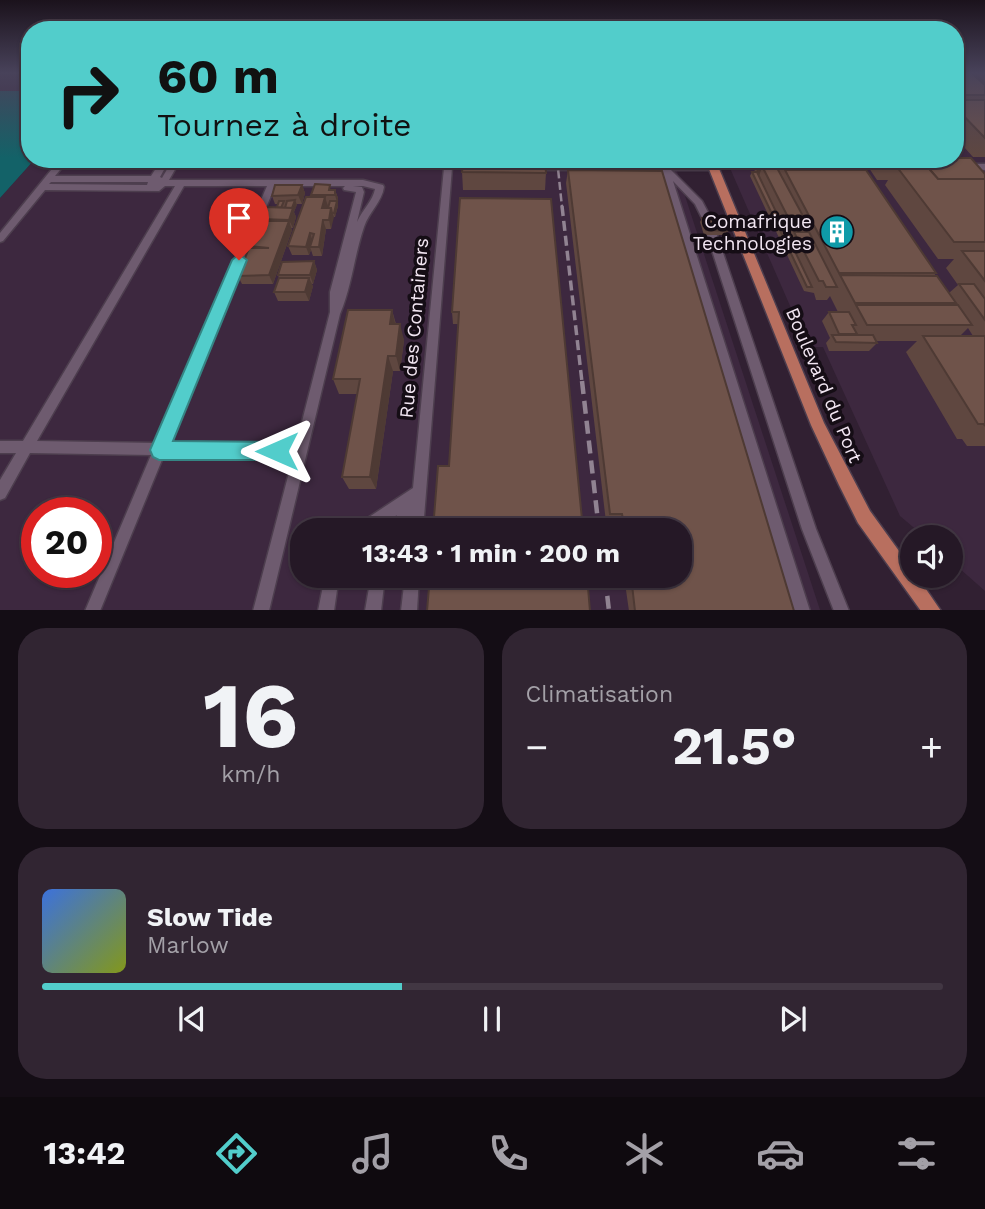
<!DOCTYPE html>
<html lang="fr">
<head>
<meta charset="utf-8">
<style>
	body { margin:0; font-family:"Work Sans",sans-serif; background:#312532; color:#f1f3f6; height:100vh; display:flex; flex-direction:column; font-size:26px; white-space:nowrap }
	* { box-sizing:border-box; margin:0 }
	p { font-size:23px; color:#a3a0a7 }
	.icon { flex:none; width:38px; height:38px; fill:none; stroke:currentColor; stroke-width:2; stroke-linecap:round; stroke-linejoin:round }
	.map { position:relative; height:610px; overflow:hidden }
	.drawer { display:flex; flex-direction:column; gap:18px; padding:18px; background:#140d15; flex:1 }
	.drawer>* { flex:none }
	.banner { position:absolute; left:21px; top:21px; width:943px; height:147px; border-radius:28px; box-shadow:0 2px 5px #0004,0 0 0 2px #423743; background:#52cdcb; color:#111; overflow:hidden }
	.tools { position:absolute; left:900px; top:525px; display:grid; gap:14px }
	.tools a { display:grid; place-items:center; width:63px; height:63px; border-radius:50%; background:#251826; box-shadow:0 2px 5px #0004,0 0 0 2px #423743; font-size:35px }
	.speed { position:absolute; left:21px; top:497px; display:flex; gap:14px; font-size:35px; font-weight:700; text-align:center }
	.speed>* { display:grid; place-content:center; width:91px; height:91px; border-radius:50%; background:#251826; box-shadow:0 2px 5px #0004,0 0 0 2px #423743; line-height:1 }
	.speed .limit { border:10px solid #d22; background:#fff; color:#111 }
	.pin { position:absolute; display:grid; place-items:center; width:60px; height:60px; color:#fff; margin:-72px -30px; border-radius:50% 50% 50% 0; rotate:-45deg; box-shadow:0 0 7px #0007 }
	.pin .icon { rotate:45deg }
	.me { position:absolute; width:77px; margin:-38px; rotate:270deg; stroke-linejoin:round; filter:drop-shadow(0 0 5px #0008) }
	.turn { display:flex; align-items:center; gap:24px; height:147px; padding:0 21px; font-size:32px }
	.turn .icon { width:91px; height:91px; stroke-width:2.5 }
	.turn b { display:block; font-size:49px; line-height:60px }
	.big { font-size:52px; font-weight:700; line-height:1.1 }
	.drawer .widget { flex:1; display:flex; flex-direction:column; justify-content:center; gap:10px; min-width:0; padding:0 24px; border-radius:28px; background:#312532 }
	.drawer .dial { align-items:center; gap:0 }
	.dial b { font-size:91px; line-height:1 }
	.song { display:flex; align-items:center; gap:21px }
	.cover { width:84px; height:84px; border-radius:10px; background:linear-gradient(135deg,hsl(220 70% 55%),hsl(70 70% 35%)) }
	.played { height:7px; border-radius:4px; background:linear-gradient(90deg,#52cdcb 40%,#423743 40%) }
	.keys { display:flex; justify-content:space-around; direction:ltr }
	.heat { display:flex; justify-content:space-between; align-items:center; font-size:38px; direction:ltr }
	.drawer .tiles { flex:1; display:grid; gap:18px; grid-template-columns:1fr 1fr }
	.widget:last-child { grid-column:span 2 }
	.trip { position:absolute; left:290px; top:518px; width:402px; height:70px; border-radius:28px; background:#251826; box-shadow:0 2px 5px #0004,0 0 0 2px #423743; font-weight:700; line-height:70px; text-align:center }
	.tab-bar { display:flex; height:112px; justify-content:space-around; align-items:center; background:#0f0a0f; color:#a3a0a7 }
	.tab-bar .icon { width:49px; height:49px }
	.tab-bar .on { color:#52cdcb }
	.tab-bar b { font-size:32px; color:#f1f3f6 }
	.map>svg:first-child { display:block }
	.built { fill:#3d283f; fill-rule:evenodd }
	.water { fill:#136268 }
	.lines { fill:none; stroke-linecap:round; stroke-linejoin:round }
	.minor-casing { stroke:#4d3e4e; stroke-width:3 }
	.major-casing { stroke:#4d3e4e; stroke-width:3 }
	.minor { fill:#6e5b6f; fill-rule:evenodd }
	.major { fill:#b86f5f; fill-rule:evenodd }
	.rail-far2 { stroke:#918392; stroke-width:2.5; stroke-dasharray:8 3.5; stroke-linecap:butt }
	.rail-far1 { stroke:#918392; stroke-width:3.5; stroke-dasharray:10 5; stroke-linecap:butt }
	.rail { stroke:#918392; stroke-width:4.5; stroke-dasharray:13 7; stroke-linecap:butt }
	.wall { fill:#5f4740; fill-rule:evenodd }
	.shaded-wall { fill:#4e3a34 }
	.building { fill:#6f534a; stroke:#4e3a34; stroke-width:2 }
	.route { fill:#52cdcb; stroke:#358584; stroke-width:2 }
	.labels { text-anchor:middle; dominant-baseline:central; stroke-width:7; stroke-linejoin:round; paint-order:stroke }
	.poi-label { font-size:19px; fill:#f2e6f2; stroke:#150d15; text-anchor:end }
	.street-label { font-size:19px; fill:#f2e6f2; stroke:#150d15 }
</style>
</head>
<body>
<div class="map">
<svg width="985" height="611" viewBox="0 0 985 611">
	<rect width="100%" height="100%" fill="#312032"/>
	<g class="built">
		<rect x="0" y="73" width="30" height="18"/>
		<polygon points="956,73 985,73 985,591 950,560 950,537 925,537 900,516 823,347 808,347 726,159 956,159"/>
		<path d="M35,159H673L820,610L0,611V198ZM37,513H96V572H37ZM303,530H681V576H303Z"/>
	</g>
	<polygon class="water" points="0,91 30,91 30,159 35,159 0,198"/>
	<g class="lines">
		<g class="minor-casing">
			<g id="minor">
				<path d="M60,159H69L55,176H151L162,159H170L160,177L162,178L173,159H181L169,180H363L383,185L384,187C382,202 369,212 364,227C354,256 352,286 340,314L269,611H253L293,457L164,455L100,611H85L151,455L30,453L5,498L0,500V480L16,453H0V441H23L175,186H165L159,191L45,190L3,241L0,242V233ZM51,182H148L147,185L49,184ZM184,186H267L156,443L37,441ZM275,186H345L343,188L344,190L356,192L330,292V312L296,445L169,443ZM353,186H363L375,189C373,201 362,210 357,222L364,192L362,187Z"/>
				<polygon points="258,159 271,159 278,161 476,163 480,166 476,169 452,168 423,530 409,530 410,519 403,530 388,530 397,515 374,530 355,530 357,525 413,488 444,168 277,167"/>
				<polygon points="658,159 666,159 668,164 713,164 717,167 713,170 671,170 702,201 713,222 711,224 705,224 695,204 673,181 810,611 794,611 661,170 534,170 530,167 534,164 660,164"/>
				<polygon points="966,164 985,164 985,170 963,169 963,165"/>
				<polygon points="712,232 717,235 816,529 849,611 834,611 802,529 707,235"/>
				<polygon points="325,576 339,576 334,611 318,611"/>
				<polygon points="371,576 385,576 381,611 365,611"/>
				<polygon points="405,576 419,576 417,611 401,611"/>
			</g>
		</g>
		<g class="major-casing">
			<polygon id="major" points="705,159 715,159 824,423 870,511 912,569 912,576 917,576 941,611 921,611 858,523 839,485 811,425"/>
		</g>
		<use href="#minor" class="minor"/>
		<use href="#major" class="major"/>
		<polyline class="rail-far2" points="557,159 562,207"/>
		<polyline class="rail-far1" points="562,206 582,382"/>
		<g class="rail">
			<polyline points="582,381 599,530"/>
			<polyline points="605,576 609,611"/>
		</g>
	</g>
	<g class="wall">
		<polygon points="956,73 985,73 985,157 973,157 956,138"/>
		<path d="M759,159H858L864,168L863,170L936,273L934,276L949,293L958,285L946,268L954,259H938L885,185L888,180H877L863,159H956L985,174V446H967L962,439H957L906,352L917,341H876L877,343L869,351H829L826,343L830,338L822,321L829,312H838L830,296L827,300H816L814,293L804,291L750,176L752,172H754L756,167H761L763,166ZM968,328L973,336H960Z"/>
		<polygon points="474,164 546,173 545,190 463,190 462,172"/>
		<polygon points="568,170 794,611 629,611 624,576 681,576 681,530 618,530 617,522 606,522 566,183"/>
		<polygon points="302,185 305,193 302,204 297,204 294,212 296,217 293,228 291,228 292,230 273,284 242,284 238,276 250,248 249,246 261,221 260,219 277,207 278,204 275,204 272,196"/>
		<polygon points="332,190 335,190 338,198 338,206 335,217 333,217 331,229 326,229 322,256 313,256 311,250 309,255 292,255 288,246 312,197 311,195"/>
		<polygon points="460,198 583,530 449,466 458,324 453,324 452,312"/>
		<polygon points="702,218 727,231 725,235 704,235 700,222"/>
		<polygon points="314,261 317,270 313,284 311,284 313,286 309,301 278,301 274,292 279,278 278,275"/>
		<polygon points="392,310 396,324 404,340 400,371 393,371 376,489 349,489 342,477 357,394 339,394 333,379"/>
	</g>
	<g class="shaded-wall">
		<polygon points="302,185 305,193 302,204 298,195"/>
		<polygon points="335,190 338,198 338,206 335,217 334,213 337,202 335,195"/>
		<polygon points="325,197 328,206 325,217 322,208"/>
		<polygon points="295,200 297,205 294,212 296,217 293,228 289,220"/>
		<polygon points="331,208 334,217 331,229 329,220"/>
		<polygon points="323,220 326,229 322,256 319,247"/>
		<polygon points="289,221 292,230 273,284 269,275"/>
		<polygon points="310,233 313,242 310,247 311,250 309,255 306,247"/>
		<polygon points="314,261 317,270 313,284 310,275"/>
		<polygon points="309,278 313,286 309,301 305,292"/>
		<polygon points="392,310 396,327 390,324"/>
		<polygon points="400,324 404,340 400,371 396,356"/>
		<polygon points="388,356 393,371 376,489 370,477"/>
	</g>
	<g class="building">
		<polygon points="956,73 972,73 985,85 985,95 956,95"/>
		<polygon points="972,73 974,73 985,83 985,85"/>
		<polygon points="956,100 985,100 985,138 956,108"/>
		<polygon points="956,158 971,158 985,174 985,179 938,179 924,163 921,164 917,159 956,159"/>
		<polygon points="474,159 545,159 546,173 462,172 463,164 474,164"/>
		<polygon points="778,159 858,159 864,168 783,168"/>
		<polygon points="881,159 899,159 905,167 886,167"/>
		<polygon points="924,163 938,179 985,179 985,242 954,242 897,167"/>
		<polygon points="762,166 776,166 810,229 794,229"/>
		<polygon points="756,167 761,167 759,173"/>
		<polygon points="568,170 662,171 794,611 635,611 631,576 681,576 681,530 625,530 622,514 610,514"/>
		<polygon points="785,170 866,170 936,273 839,273"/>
		<polygon points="752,172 757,172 812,287 807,287"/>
		<polygon points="315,184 330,185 329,190 335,190 335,195 311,195"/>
		<polygon points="275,185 302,185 298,195 272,196"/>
		<polygon points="306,197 325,197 322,208 331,208 329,220 323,220 319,247 310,247 314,234 310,233 306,247 288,246"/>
		<polygon points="460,198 551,199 583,530 433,530 438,466 449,466 459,312 452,312"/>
		<polygon points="295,200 292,208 285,208 287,201"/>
		<polygon points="279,201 284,201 281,208 277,207"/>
		<polygon points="330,201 337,201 334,213 332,213 331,208 328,208"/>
		<polygon points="265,207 293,208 289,220 260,219"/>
		<polygon points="702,218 722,218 727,231 706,230"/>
		<polygon points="259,221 289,221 269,275 238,276 249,248 269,248 249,246"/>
		<polygon points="794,232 809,232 837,287 826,287 823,281 819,281"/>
		<polygon points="962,251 985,251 985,281"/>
		<polygon points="314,261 310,275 278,275 282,262"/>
		<polygon points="840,275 937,276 956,303 855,303"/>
		<polygon points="279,278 309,278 305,292 274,292"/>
		<polygon points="959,284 974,284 985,299 985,320"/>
		<polygon points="856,305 958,305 972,325 867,325"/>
		<polygon points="348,310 392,310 390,324 400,324 396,356 388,356 370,477 342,477 360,379 333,379"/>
		<polygon points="829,312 849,312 856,325 852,325 857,334 839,334"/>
		<polygon points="832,335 873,335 877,343 836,342"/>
		<polygon points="923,336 985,336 985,426 984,424 978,424"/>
		<polygon points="430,576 587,576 590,611 427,611"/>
	</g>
	<linearGradient id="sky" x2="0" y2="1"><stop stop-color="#1b121c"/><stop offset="0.46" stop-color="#48425a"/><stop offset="1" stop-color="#48425a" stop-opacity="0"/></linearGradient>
	<rect width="985" height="158" fill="url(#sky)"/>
	<polygon class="route" points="239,254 247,260 173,441 277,442 284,444 287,451 284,457 277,460 159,460 153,457 150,450 232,260"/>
	<defs>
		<g id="building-disc" transform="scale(1.75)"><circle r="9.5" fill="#0f9aa8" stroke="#150d15"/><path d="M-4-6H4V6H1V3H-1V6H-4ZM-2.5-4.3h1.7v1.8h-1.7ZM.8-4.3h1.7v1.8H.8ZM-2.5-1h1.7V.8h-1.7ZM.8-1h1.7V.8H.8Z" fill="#fff"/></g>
	</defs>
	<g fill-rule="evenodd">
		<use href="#building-disc" x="837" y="232"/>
	</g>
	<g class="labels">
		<g class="poi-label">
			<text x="812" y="221">Comafrique<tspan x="812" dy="22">Technologies</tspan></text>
		</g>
		<g class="street-label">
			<text transform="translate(414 328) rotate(-85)">Rue des Containers</text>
			<text transform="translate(824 385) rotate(67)">Boulevard du Port</text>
		</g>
	</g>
</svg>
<div class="tools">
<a><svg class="icon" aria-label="sound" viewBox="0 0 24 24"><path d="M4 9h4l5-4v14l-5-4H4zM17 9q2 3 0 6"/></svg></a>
</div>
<div class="speed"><div class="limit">20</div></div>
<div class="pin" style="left:239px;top:260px;background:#d93025"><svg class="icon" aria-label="arrive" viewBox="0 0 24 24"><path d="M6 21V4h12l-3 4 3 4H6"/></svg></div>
<svg class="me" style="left:277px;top:451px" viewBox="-20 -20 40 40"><path d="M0-17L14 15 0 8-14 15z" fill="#52cdcb" stroke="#fff" stroke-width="4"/></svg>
<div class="trip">13:43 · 1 min · 200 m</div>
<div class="banner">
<div class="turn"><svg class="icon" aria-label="right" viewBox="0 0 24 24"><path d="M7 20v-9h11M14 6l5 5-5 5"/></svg><div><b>60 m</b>Tournez à droite</div></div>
</div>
</div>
<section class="drawer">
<div class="tiles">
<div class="widget dial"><b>16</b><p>km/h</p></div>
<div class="widget"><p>Climatisation</p>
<div class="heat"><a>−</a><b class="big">21.5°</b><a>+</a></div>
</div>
<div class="widget">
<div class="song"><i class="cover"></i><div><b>Slow Tide</b><p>Marlow</p></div></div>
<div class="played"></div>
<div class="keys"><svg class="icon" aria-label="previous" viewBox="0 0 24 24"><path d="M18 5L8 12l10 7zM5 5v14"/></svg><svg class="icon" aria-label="pause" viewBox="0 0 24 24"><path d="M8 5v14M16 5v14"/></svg><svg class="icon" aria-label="next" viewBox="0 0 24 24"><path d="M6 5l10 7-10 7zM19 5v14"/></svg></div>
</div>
</div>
</section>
<nav class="tab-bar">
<b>13:42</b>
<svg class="icon on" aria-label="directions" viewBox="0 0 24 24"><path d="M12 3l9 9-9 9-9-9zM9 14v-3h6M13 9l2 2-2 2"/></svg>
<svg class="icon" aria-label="music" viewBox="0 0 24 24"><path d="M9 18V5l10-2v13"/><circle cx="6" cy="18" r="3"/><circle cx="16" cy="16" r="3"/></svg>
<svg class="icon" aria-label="phone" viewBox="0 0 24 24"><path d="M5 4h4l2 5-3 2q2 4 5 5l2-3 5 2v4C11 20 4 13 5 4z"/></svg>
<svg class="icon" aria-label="climate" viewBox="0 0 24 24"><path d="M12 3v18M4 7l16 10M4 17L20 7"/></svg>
<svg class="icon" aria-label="car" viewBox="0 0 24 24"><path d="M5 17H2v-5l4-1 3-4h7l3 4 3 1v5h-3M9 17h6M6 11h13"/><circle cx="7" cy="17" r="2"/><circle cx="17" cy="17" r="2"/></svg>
<svg class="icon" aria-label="filters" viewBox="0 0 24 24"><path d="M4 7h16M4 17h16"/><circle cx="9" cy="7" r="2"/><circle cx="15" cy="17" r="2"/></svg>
</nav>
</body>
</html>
